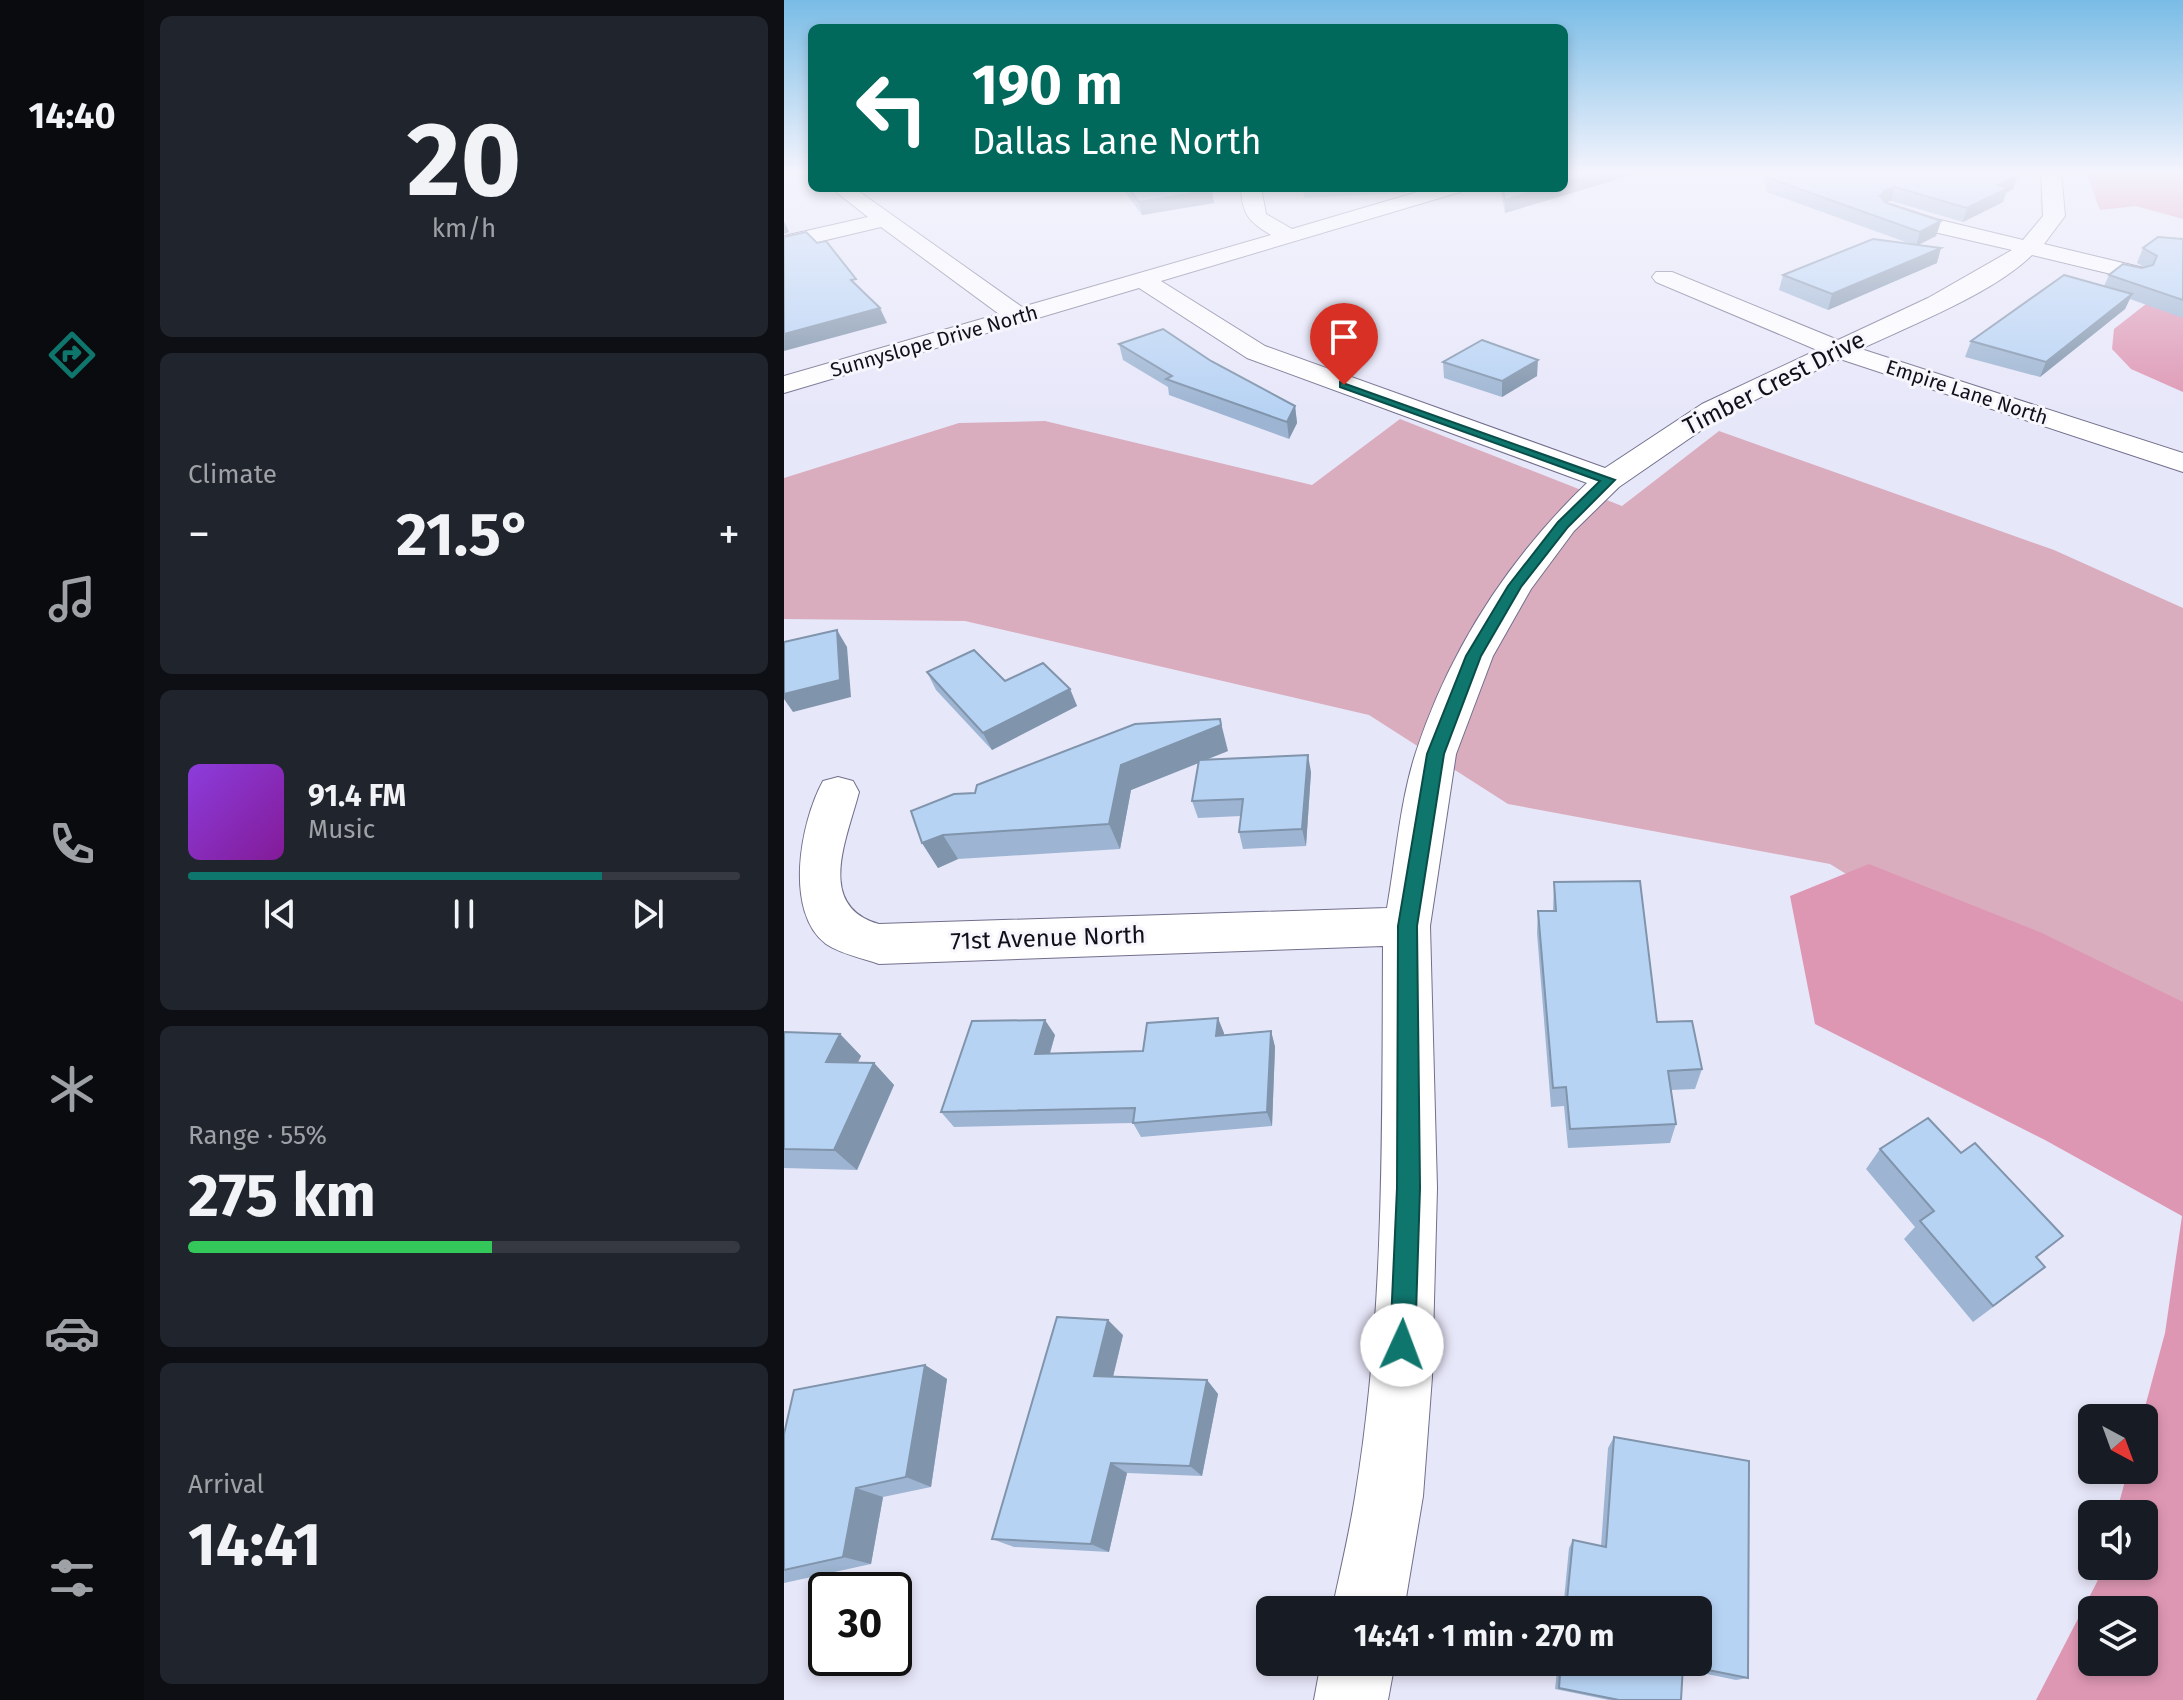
<!DOCTYPE html>
<html lang="en">
<head>
<meta charset="utf-8">
<style>
	body { margin:0; font-family:"Fira Sans",sans-serif; background:#20242c; color:#f1f3f6; height:100vh; display:flex; flex-direction:column; font-size:30px; white-space:nowrap }
	* { box-sizing:border-box; margin:0 }
	p { font-size:26px; color:#9ea1a6 }
	.icon { flex:none; width:44px; height:44px; fill:none; stroke:currentColor; stroke-width:2; stroke-linecap:round; stroke-linejoin:round }
	.map { position:relative; flex:1; overflow:hidden }
	.sheet { display:flex; flex-direction:column; gap:16px; padding:16px; background:#0d0f14; width:640px }
	.sheet>* { flex:none }
	.guide { position:absolute; left:24px; top:24px; width:760px; height:168px; border-radius:12px; box-shadow:0 4px 12px #0003; background:#00695c; color:#fff; overflow:hidden }
	.needle { width:52px; rotate:139deg }
	.fabs { position:absolute; left:1294px; top:1404px; display:grid; gap:16px }
	.fabs a { display:grid; place-items:center; width:80px; height:80px; border-radius:12px; background:#171b24; box-shadow:0 4px 12px #0003; font-size:40px }
	.speed { position:absolute; left:24px; top:1572px; display:flex; gap:16px; font-size:40px; font-weight:700; text-align:center }
	.speed>* { display:grid; place-content:center; width:104px; height:104px; border-radius:50%; background:#171b24; box-shadow:0 4px 12px #0003; line-height:1 }
	.speed .limit { border:4px solid #111; border-radius:12px; background:#fff; color:#111 }
	.pin { position:absolute; display:grid; place-items:center; width:68px; height:68px; color:#fff; margin:-82px -34px; border-radius:50% 50% 50% 0; rotate:-45deg; box-shadow:0 0 8px #0007 }
	.pin .icon { rotate:45deg }
	.me { position:absolute; width:88px; margin:-44px; rotate:2deg; stroke-linejoin:round; filter:drop-shadow(0 0 6px #0008) }
	.turn { display:flex; align-items:center; gap:28px; height:168px; padding:0 32px; font-size:36px }
	.turn .icon { width:104px; height:104px; stroke-width:2.5 }
	.turn b { display:block; font-size:56px; line-height:68px }
	.big { font-size:60px; font-weight:700; line-height:1.1 }
	.sheet .widget { flex:1; display:flex; flex-direction:column; justify-content:center; gap:12px; min-width:0; padding:0 28px; border-radius:12px; background:#20242c }
	.sheet .dial { align-items:center; gap:0 }
	.dial b { font-size:104px; line-height:1 }
	.song { display:flex; align-items:center; gap:24px }
	.cover { width:96px; height:96px; border-radius:12px; background:linear-gradient(135deg,hsl(270 70% 55%),hsl(290 70% 35%)) }
	.played { height:8px; border-radius:4px; background:linear-gradient(90deg,#0f766e 75%,#363941 75%) }
	.keys { display:flex; justify-content:space-around; direction:ltr }
	.heat { display:flex; justify-content:space-between; align-items:center; font-size:44px; direction:ltr }
	.charge { height:12px; border-radius:6px; background:linear-gradient(90deg,#34c759 55%,#363941 0) }
	.trip { position:absolute; left:472px; top:1596px; width:456px; height:80px; border-radius:12px; background:#171b24; box-shadow:0 4px 12px #0003; font-weight:700; line-height:80px; text-align:center }
	main { display:flex; flex:1; min-height:0 }
	.tabs { display:flex; flex-direction:column; width:144px; justify-content:space-around; align-items:center; background:#090b0e; color:#9ea1a6 }
	.tabs .icon { width:56px; height:56px }
	.tabs .active { color:#0f766e }
	.tabs b { font-size:36px; color:#f1f3f6 }
	.map>svg:first-child { display:block }
	.green { fill:#d9adbd }
	.forest { fill:#de97b3; fill-rule:evenodd }
	.lines { fill:none; stroke-linecap:round; stroke-linejoin:round }
	.minor-casing { stroke:#716f8c; stroke-width:2 }
	.minor { fill:#fff; fill-rule:evenodd }
	.wall { fill:#9db5d2 }
	.shaded-wall { fill:#8094ab }
	.building { fill:#b7d3f4; stroke:#8094ab; stroke-width:2 }
	.route { fill:#0f766e; stroke:#0a4d48; stroke-width:2 }
	.labels { text-anchor:middle; dominant-baseline:central; stroke-width:6; stroke-linejoin:round; paint-order:stroke }
	.far-street-label { font-size:20px; fill:#100f1a; stroke:#f6f6fc }
	.street-label { font-size:24px; fill:#100f1a; stroke:#f6f6fc }
</style>
</head>
<body>
<main>
<nav class="tabs">
<b>14:40</b>
<svg class="icon active" aria-label="directions" viewBox="0 0 24 24"><path d="M12 3l9 9-9 9-9-9zM9 14v-3h6M13 9l2 2-2 2"/></svg>
<svg class="icon" aria-label="music" viewBox="0 0 24 24"><path d="M9 18V5l10-2v13"/><circle cx="6" cy="18" r="3"/><circle cx="16" cy="16" r="3"/></svg>
<svg class="icon" aria-label="phone" viewBox="0 0 24 24"><path d="M5 4h4l2 5-3 2q2 4 5 5l2-3 5 2v4C11 20 4 13 5 4z"/></svg>
<svg class="icon" aria-label="climate" viewBox="0 0 24 24"><path d="M12 3v18M4 7l16 10M4 17L20 7"/></svg>
<svg class="icon" aria-label="car" viewBox="0 0 24 24"><path d="M5 17H2v-5l4-1 3-4h7l3 4 3 1v5h-3M9 17h6M6 11h13"/><circle cx="7" cy="17" r="2"/><circle cx="17" cy="17" r="2"/></svg>
<svg class="icon" aria-label="filters" viewBox="0 0 24 24"><path d="M4 7h16M4 17h16"/><circle cx="9" cy="7" r="2"/><circle cx="15" cy="17" r="2"/></svg>
</nav>
<section class="sheet">
<div class="widget dial"><b>20</b><p>km/h</p></div>
<div class="widget"><p>Climate</p>
<div class="heat"><a>−</a><b class="big">21.5°</b><a>+</a></div>
</div>
<div class="widget">
<div class="song"><i class="cover"></i><div><b>91.4 FM</b><p>Music</p></div></div>
<div class="played"></div>
<div class="keys"><svg class="icon" aria-label="previous" viewBox="0 0 24 24"><path d="M18 5L8 12l10 7zM5 5v14"/></svg><svg class="icon" aria-label="pause" viewBox="0 0 24 24"><path d="M8 5v14M16 5v14"/></svg><svg class="icon" aria-label="next" viewBox="0 0 24 24"><path d="M6 5l10 7-10 7zM19 5v14"/></svg></div>
</div>
<div class="widget"><p>Range · 55%</p><b class="big">275 km</b><div class="charge"></div></div>
<div class="widget"><p>Arrival</p><b class="big">14:41</b></div>
</section>
<div class="map">
<svg width="1399" height="1700" viewBox="0 0 1399 1700">
	<rect width="100%" height="100%" fill="#e7e7fa"/>
	<polygon class="green" points="616,419 838,506 935,431 1270,550 1399,608 1399,1082 1046,864 724,804 585,715 181,621 0,619 0,478 175,423 261,421 528,485"/>
	<g class="forest">
		<polygon points="1302,172 1399,172 1399,219 1352,206 1316,210"/>
		<polygon points="1362,304 1399,314 1399,392 1347,369 1328,349 1330,329"/>
		<path d="M1085,864L1258,933L1399,1002V1700H1252L1313,1582L1318,1566H1360V1514H1332L1344,1470H1360L1358,1418L1381,1333L1398,1216L1261,1140L1031,1024L1006,896ZM1308,1610H1360V1662H1308Z"/>
	</g>
	<g class="lines">
		<g class="minor-casing">
			<g id="minor">
				<path d="M1257,172H1277L1281,216L1260,244L1360,268L1364,273L1360,278L1352,280L1248,255C1208,294 1129,324 1077,349L1399,453V472L1056,359L938,416L835,487L790,531L747,589L709,656L672,754L646,926L653,1188L648,1377L639,1496L620,1610H548C556,1572 565,1535 571,1497C601,1316 598,1129 599,946L95,964C78,958 57,954 42,944C0,912 16,823 39,781L54,777L69,781L75,792C63,839 31,906 95,924L603,908C612,857 616,801 632,752C666,649 725,558 803,483L463,358L355,288L0,393V376L215,314L97,227L0,250V236L84,217L47,188H70L238,307L487,235C465,222 458,214 457,188H477L482,214L508,229L647,188H679L676,192L377,281L481,346L821,468L918,404L1033,350L872,282L868,277L872,272H888L1054,340L1144,298L1228,250L1137,229L1099,214L1095,210L1099,206L1106,204L1152,219L1239,240L1259,216Z"/>
				<polygon points="537,1662 611,1662 604,1700 530,1700"/>
			</g>
		</g>
		<use href="#minor" class="minor"/>
	</g>
	<g class="wall">
		<polygon points="978,172 1231,172 1229,189 1222,193 1219,202 1179,222 1107,201 1102,203 1157,221 1152,236 1134,245 1153,263 1044,310 995,290 999,275 1127,244 983,192"/>
		<polygon points="848,175 721,213 716,188 681,190 680,188 780,188"/>
		<polygon points="338,188 424,188 428,190 430,203 358,215"/>
		<polygon points="519,188 637,188 619,193 520,198"/>
		<polygon points="1399,239 1399,318 1346,299 1341,309 1256,377 1181,357 1187,341 1320,286 1325,275 1360,267 1353,263 1359,248"/>
		<polygon points="335,344 511,406 513,423 505,439 385,395 384,387 339,360"/>
		<polygon points="659,362 753,376 718,397 660,378"/>
		<polygon points="143,672 286,689 293,706 208,750 152,690"/>
		<polygon points="444,751 423,759 527,772 522,846 459,849 455,832 457,816 414,818 408,801 415,763 347,790 336,849 174,859 154,868 138,843 191,793"/>
		<polygon points="770,882 873,1022 918,1069 911,1089 887,1090 892,1124 886,1143 784,1148 780,1106 767,1107 753,933 754,911 769,911"/>
		<polygon points="487,1031 491,1047 488,1126 357,1137 349,1123 170,1127 157,1112 271,1035 266,1054 359,1051 440,1033 440,1035"/>
		<polygon points="0,1032 56,1034 77,1056 73,1063 90,1063 110,1085 73,1170 0,1168"/>
		<polygon points="1096,1149 1253,1258 1240,1284 1189,1322 1120,1239 1131,1227 1082,1169"/>
		<polygon points="339,1335 329,1377 423,1380 434,1394 418,1476 343,1473 325,1552 230,1547 208,1539"/>
		<polygon points="141,1365 163,1379 147,1487 99,1497 87,1564 0,1583 0,1434"/>
		<polygon points="830,1437 964,1678 952,1680 899,1669 897,1700 825,1700 771,1689 774,1662 914,1662 914,1610 779,1610 785,1548 789,1540 817,1546 824,1448"/>
	</g>
	<g class="shaded-wall">
		<polygon points="815,172 848,172 848,175 721,213 721,200 760,188 780,188 780,182"/>
		<polygon points="1234,175 1229,189 1222,193 1219,202 1179,222 1183,208 1214,185"/>
		<polygon points="1111,187 1107,201 1097,204 1096,196 1101,190"/>
		<polygon points="619,188 637,188 619,193"/>
		<polygon points="428,190 430,203 358,215 355,202"/>
		<polygon points="0,221 5,232 0,234"/>
		<polygon points="1157,221 1152,236 1132,246 1136,232"/>
		<polygon points="1157,248 1153,263 1044,310 1048,294"/>
		<polygon points="1348,294 1341,309 1256,377 1262,362"/>
		<polygon points="96,308 103,323 0,351 0,334"/>
		<polygon points="754,360 753,376 718,397 718,381"/>
		<polygon points="511,406 513,423 505,439 503,422"/>
		<polygon points="53,630 63,647 67,697 9,712 0,699 0,694"/>
		<polygon points="286,689 293,706 208,750 199,733"/>
		<polygon points="436,719 444,751 347,790 336,849 325,824 337,765"/>
		<polygon points="524,755 527,772 522,846 518,829"/>
		<polygon points="159,835 174,859 154,868 138,843"/>
		<polygon points="434,1018 440,1033 438,1051 432,1036"/>
		<polygon points="261,1020 271,1035 261,1069 251,1054"/>
		<polygon points="487,1031 491,1047 488,1126 483,1112"/>
		<polygon points="56,1034 77,1056 64,1084 42,1062"/>
		<polygon points="90,1063 110,1085 73,1170 50,1150"/>
		<polygon points="324,1320 339,1335 326,1389 310,1376"/>
		<polygon points="141,1365 163,1379 147,1487 122,1477"/>
		<polygon points="423,1380 434,1394 418,1476 406,1466"/>
		<polygon points="327,1463 343,1473 325,1552 307,1544"/>
		<polygon points="72,1488 99,1497 87,1564 59,1557"/>
	</g>
	<g class="building">
		<polygon points="780,172 815,172 780,182"/>
		<polygon points="984,172 1231,172 1234,175 1214,185 1224,188 1183,208 1111,187 1101,190 1096,196 1102,203 1157,221 1136,232 985,178"/>
		<polygon points="344,188 424,188 428,190 355,202"/>
		<polygon points="719,188 760,188 721,200"/>
		<polygon points="22,232 33,243 42,241 72,279 67,280 96,308 0,334 0,237"/>
		<polygon points="1374,237 1399,239 1399,300 1325,275 1339,264 1358,268 1369,265 1373,256 1359,248"/>
		<polygon points="1089,239 1157,248 1048,294 999,275"/>
		<polygon points="1280,275 1348,294 1262,362 1187,341"/>
		<polygon points="379,329 427,361 511,406 503,422 382,379 388,376 335,344"/>
		<polygon points="698,340 754,360 718,381 659,362"/>
		<polygon points="53,630 56,680 0,694 0,642"/>
		<polygon points="190,650 221,681 259,663 286,689 199,733 143,672"/>
		<polygon points="436,719 437,725 337,765 325,824 159,835 138,843 127,811 170,794 191,793 193,785 351,724"/>
		<polygon points="524,755 518,829 455,832 459,799 408,801 415,760"/>
		<polygon points="856,881 873,1022 908,1021 918,1069 884,1071 892,1124 786,1129 782,1087 769,1088 754,911 772,911 770,882"/>
		<polygon points="434,1018 432,1036 487,1031 483,1112 349,1123 351,1108 157,1112 188,1021 261,1020 251,1054 359,1051 363,1023"/>
		<polygon points="0,1032 56,1034 42,1062 90,1063 50,1150 0,1149"/>
		<polygon points="1144,1118 1177,1153 1191,1143 1279,1236 1252,1257 1261,1267 1209,1306 1136,1221 1150,1211 1096,1149"/>
		<polygon points="273,1317 324,1320 310,1376 423,1380 406,1466 327,1463 307,1544 208,1539"/>
		<polygon points="141,1365 122,1477 72,1488 59,1557 0,1570 0,1434 10,1390"/>
		<polygon points="830,1437 965,1461 964,1678 899,1665 897,1700 835,1700 775,1688 777,1662 914,1662 914,1610 782,1610 789,1540 822,1547"/>
	</g>
	<linearGradient id="sky" x2="0" y2="1"><stop stop-color="#79bce6"/><stop offset="0.42" stop-color="#f4f4fd"/><stop offset="1" stop-color="#f4f4fd" stop-opacity="0"/></linearGradient>
	<rect width="1399" height="410" fill="url(#sky)"/>
	<polygon class="route" points="556,382 831,480 784,527 737,587 697,656 660,754 633,926 636,1188 631,1345 627,1354 618,1358 609,1354 606,1345 613,1188 614,926 643,754 682,656 724,586 774,522 816,481 556,387"/>
	<g class="labels">
		<g class="far-street-label">
			<text transform="translate(150 341) rotate(-16)">Sunnyslope Drive North</text>
			<text transform="translate(1183 392) rotate(18)">Empire Lane North</text>
		</g>
		<g class="street-label">
			<text transform="translate(990 383) rotate(-27)">Timber Crest Drive</text>
			<text transform="translate(264 938) rotate(-2)">71st Avenue North</text>
		</g>
	</g>
</svg>
<div class="fabs">
<a><svg class="needle" viewBox="-14 -14 28 28"><path d="M0-13l5 13h-10z" fill="#e53935"/><path d="M0 13l5-13h-10z" fill="#9ea1a6"/></svg></a>
<a><svg class="icon" aria-label="sound" viewBox="0 0 24 24"><path d="M4 9h4l5-4v14l-5-4H4zM17 9q2 3 0 6"/></svg></a>
<a><svg class="icon" aria-label="layers" viewBox="0 0 24 24"><path d="M12 4l9 5-9 5-9-5zM3 14l9 5 9-5"/></svg></a>
</div>
<div class="speed"><div class="limit">30</div></div>
<div class="pin" style="left:560px;top:385px;background:#d93025"><svg class="icon" aria-label="arrive" viewBox="0 0 24 24"><path d="M6 21V4h12l-3 4 3 4H6"/></svg></div>
<svg class="me" style="left:618px;top:1345px" viewBox="-20 -20 40 40"><circle r="19" fill="#fff"/><path d="M0-13L10 11 0 6-10 11z" fill="#0f766e"/></svg>
<div class="trip">14:41 · 1 min · 270 m</div>
<div class="guide">
<div class="turn"><svg class="icon" aria-label="left" viewBox="0 0 24 24"><path d="M17 20v-9H6M10 6l-5 5 5 5"/></svg><div><b>190 m</b>Dallas Lane North</div></div>
</div>
</div>
</main>
</body>
</html>
